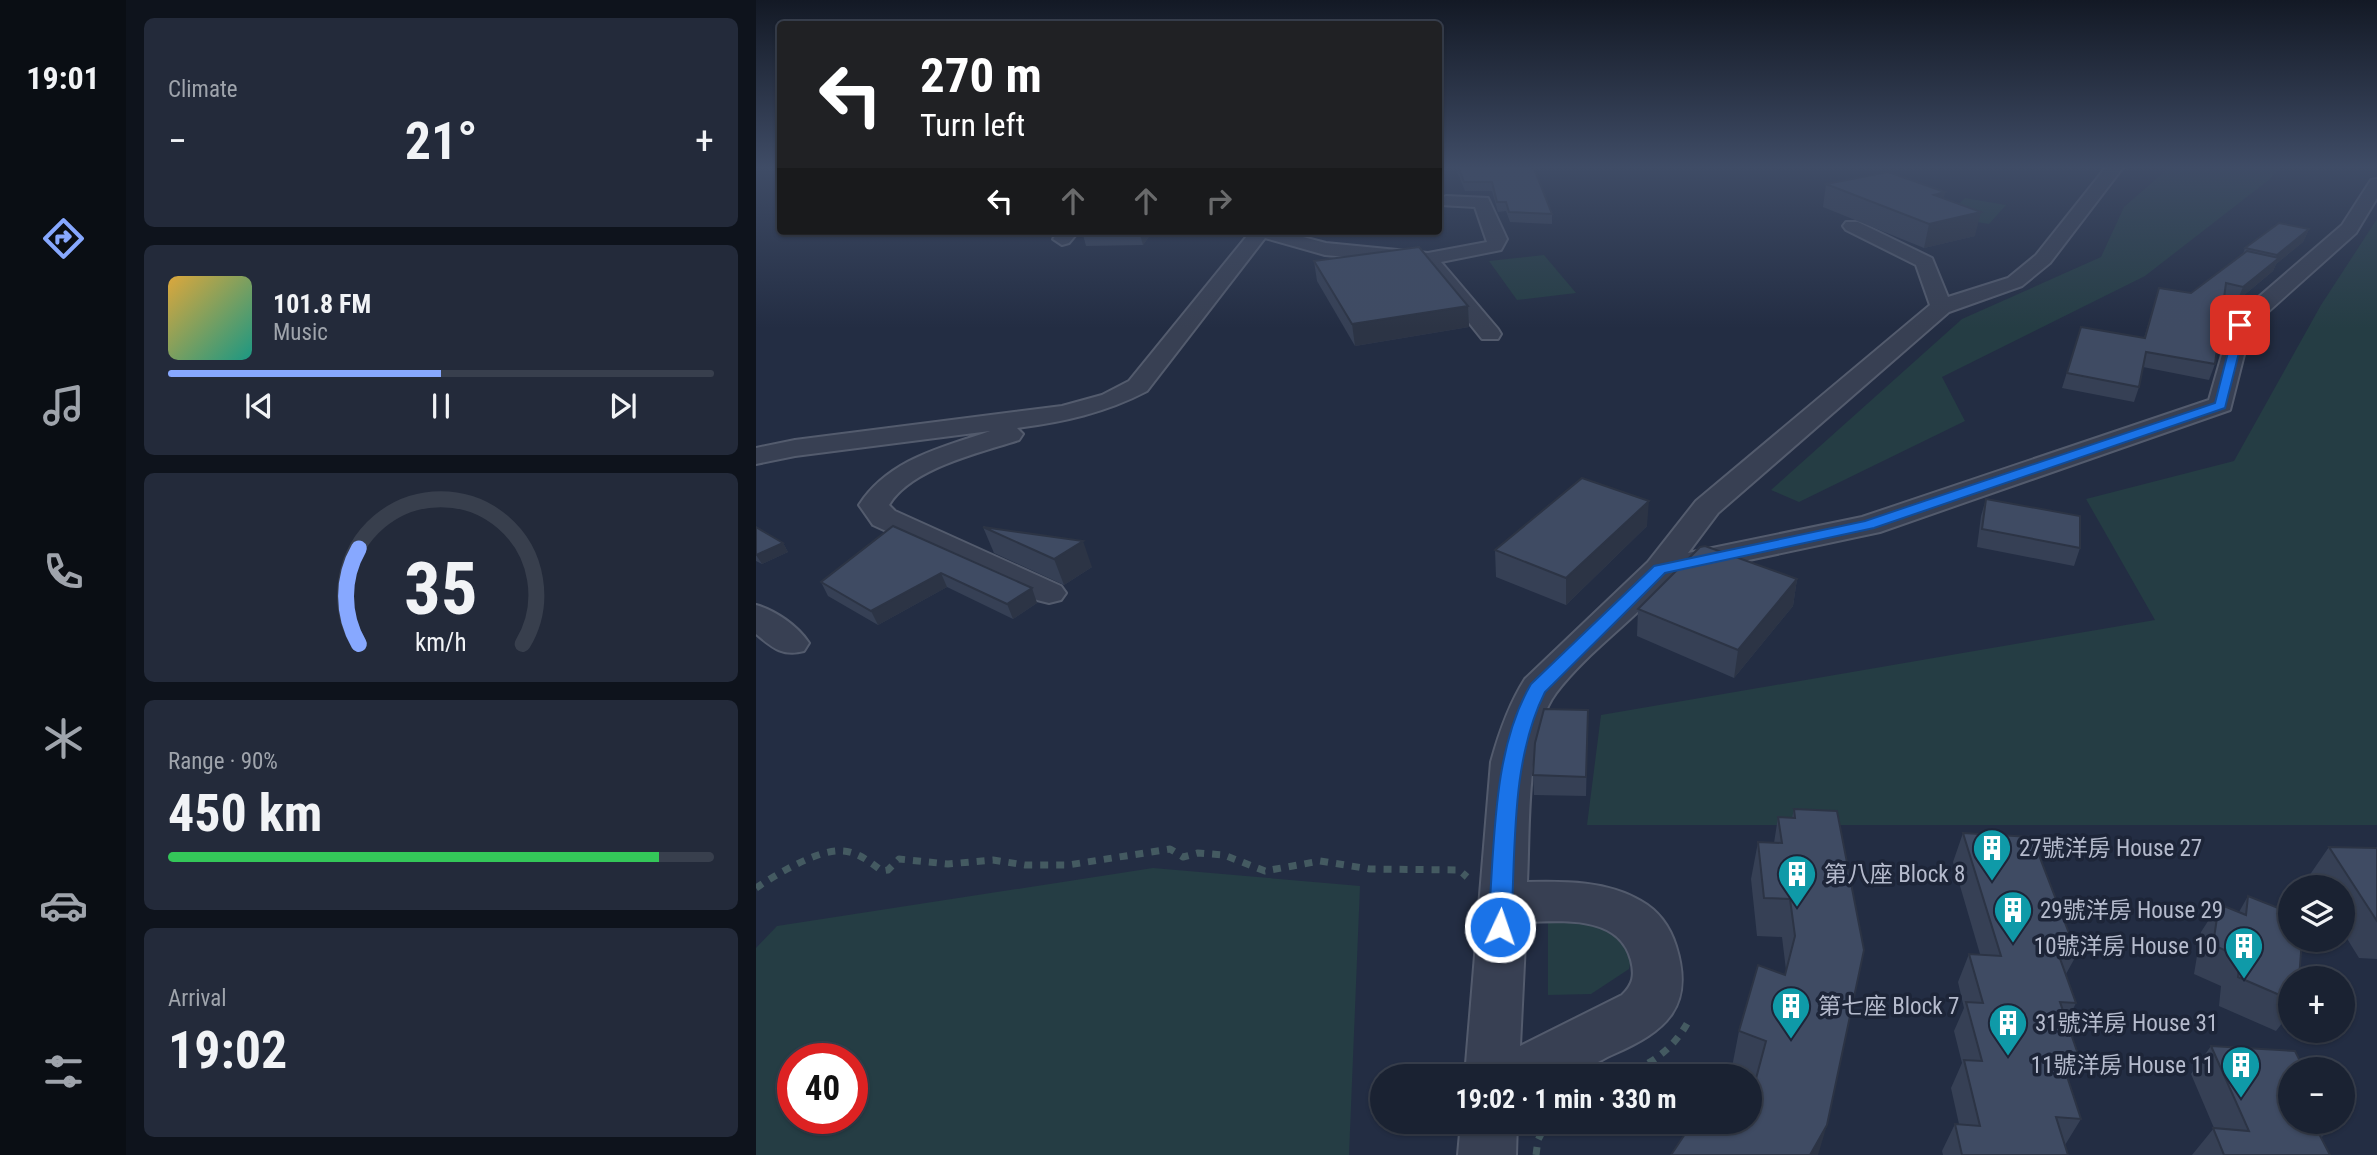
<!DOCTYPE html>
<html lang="en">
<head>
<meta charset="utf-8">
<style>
	body { margin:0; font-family:"Roboto Condensed","Noto Sans TC",sans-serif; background:#232a3a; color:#f1f3f6; height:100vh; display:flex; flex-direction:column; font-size:26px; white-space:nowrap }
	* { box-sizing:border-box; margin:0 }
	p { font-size:23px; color:#9fa4ac }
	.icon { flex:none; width:38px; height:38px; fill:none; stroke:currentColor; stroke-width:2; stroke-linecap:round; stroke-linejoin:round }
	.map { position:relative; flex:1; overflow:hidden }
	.drawer { display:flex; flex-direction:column; gap:18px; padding:18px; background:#0e131c; width:630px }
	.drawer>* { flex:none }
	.top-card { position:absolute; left:21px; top:21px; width:665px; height:214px; border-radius:7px; box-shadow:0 2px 5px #0004,0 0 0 2px #383f4d; background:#202124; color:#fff; overflow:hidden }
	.controls { position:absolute; left:1522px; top:875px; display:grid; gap:14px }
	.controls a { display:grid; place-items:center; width:77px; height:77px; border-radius:50%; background:#1a2232; box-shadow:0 2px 5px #0004,0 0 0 2px #383f4d; font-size:35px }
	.speed { position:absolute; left:21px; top:1043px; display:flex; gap:14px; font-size:35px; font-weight:700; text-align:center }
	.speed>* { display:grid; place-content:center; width:91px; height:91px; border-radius:50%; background:#1a2232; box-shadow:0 2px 5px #0004,0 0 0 2px #383f4d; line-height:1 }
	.speed .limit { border:10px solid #d22; background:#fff; color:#111 }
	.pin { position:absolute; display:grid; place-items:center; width:60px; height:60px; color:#fff; margin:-30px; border-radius:14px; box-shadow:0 4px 10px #0006 }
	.me { position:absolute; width:77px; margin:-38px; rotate:3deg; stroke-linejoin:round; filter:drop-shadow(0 0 5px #0008) }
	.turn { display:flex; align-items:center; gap:24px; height:147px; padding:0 28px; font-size:32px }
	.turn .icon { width:91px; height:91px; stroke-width:2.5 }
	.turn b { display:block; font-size:49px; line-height:60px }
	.lanes { display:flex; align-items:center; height:66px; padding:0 28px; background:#0003; justify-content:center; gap:35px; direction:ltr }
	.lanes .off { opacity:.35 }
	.big { font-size:52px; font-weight:700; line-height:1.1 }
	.drawer .tile { flex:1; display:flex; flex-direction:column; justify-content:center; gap:10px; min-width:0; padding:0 24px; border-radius:10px; background:#232a3a }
	.drawer .dial { align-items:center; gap:0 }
	.dial svg { height:182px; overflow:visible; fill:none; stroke:#383f4d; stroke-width:7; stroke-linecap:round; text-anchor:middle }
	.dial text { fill:#f1f3f6; stroke:none }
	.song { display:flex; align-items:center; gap:21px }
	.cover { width:84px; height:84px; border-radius:10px; background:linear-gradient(135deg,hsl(40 70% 55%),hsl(170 70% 35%)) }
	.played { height:7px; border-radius:4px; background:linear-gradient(90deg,#87a8ff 50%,#383f4d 50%) }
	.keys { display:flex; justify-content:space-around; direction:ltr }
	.heat { display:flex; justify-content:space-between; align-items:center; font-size:38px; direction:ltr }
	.charge { height:10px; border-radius:5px; background:linear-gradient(90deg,#34c759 90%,#383f4d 0) }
	.trip { position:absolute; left:614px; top:1064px; width:392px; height:70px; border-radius:35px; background:#1a2232; box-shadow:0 2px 5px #0004,0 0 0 2px #383f4d; font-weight:700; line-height:70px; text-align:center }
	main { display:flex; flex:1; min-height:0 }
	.tabs { display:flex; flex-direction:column; width:126px; justify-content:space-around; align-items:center; background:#0a0e14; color:#9fa4ac }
	.tabs .icon { width:49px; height:49px }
	.tabs .active { color:#87a8ff }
	.tabs b { font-size:32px; color:#f1f3f6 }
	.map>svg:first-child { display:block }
	.green { fill:#253d44; fill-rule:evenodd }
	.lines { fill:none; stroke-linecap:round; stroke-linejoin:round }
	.minor-casing { stroke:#535b6d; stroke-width:4 }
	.path { stroke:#445a61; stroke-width:7; stroke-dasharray:8 8; stroke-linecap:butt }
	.minor { fill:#384053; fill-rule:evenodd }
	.wall { fill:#364055 }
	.shaded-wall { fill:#2c3445 }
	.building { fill:#3f4b63; stroke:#2c3445; stroke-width:2 }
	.route { fill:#1a73e8; stroke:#114b97; stroke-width:2 }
	.labels { text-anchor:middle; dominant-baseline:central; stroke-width:7; stroke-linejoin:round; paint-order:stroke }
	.near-poi-label { font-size:23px; fill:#b5bbcd; stroke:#1d2538; text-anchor:start }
</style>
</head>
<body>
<main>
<nav class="tabs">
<b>19:01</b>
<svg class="icon active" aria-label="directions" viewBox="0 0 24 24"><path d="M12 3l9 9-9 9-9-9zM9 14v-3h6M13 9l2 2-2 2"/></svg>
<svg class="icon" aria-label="music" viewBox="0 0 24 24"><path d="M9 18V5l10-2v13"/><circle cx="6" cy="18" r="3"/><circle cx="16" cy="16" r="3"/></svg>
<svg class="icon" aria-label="phone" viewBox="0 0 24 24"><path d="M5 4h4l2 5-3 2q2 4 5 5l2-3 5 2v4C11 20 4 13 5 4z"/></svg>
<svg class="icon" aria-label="climate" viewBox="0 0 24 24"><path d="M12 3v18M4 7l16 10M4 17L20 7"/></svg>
<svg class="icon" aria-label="car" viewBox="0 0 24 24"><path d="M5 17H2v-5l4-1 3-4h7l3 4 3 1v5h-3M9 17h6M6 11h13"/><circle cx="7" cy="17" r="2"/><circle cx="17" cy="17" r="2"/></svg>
<svg class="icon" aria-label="filters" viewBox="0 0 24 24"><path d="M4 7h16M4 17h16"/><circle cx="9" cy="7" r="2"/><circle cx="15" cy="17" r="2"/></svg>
</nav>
<section class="drawer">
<div class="tile"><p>Climate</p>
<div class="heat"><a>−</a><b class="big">21°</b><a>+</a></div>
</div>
<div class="tile">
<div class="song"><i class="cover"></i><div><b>101.8 FM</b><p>Music</p></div></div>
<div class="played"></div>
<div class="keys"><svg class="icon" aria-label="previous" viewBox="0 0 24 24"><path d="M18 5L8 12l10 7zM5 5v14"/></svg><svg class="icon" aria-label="pause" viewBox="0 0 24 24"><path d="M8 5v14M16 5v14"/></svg><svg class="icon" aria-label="next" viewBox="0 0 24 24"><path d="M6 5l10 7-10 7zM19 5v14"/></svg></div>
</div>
<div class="tile dial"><svg viewBox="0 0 100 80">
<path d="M14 69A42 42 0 1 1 86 69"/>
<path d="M14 69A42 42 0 0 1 14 27" stroke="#87a8ff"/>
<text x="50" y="56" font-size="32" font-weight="700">35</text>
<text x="50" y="72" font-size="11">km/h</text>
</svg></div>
<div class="tile"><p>Range · 90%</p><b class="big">450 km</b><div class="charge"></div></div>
<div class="tile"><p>Arrival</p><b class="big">19:02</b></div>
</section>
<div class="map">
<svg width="1621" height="1155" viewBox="0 0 1621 1155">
	<rect width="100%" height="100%" fill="#232d43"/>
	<g class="green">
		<polygon points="1415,166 1525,166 1514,179 1389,276 1186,377 1209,421 1043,502 1015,490 1206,319 1345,257 1368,207"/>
		<polygon points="1209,198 1250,205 1233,224 1190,217"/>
		<polygon points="1621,219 1621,825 831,825 845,715 1399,620 1330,499 1478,461 1565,305"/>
		<polygon points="788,255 820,293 761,300 733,261"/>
		<path d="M397,868L604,886L593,1155H0V948L21,926ZM37,1059H96V1118H37Z"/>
		<polygon points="792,884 883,927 873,969 835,994 792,995"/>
	</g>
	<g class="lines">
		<g class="minor-casing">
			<g id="minor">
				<path d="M1351,166H1368L1294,263L1266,286L1193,312L962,513L932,553L1106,517L1453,400L1476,320L1586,225L1615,180L1621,179V198L1600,233L1495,327L1474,410L1124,532L932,573L920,570C886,616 835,647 800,693C769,734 774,831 771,882C809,881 852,881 885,901C903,911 914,927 920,946C939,1007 910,1031 858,1054C844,1060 824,1074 810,1076C778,1081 741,1076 709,1076L735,762C743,733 753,704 769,679L892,562L940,501L1174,305L1160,265L1090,230L1087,226L1090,222H1102L1176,258L1192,297L1252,278L1280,255ZM770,922C807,921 863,915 875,960C879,976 877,984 866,995L764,1046Z"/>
				<path d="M690,196L732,198L751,239L745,250L685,262L742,329L745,334L742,339H726L666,264L569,255L509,238L391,391C349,413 307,422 261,428L267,434L263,440C224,453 155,468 133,505L139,511L305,586L310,593L305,600L293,603L281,600L117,525L103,505C133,459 185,448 234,431L39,456L0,464V448L39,440L306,406L346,395L373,381L495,231H524L570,243L672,253L731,242L719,207L684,205L682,199Z"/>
				<polygon points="303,231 323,231 313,243 306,245 297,239"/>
				<path d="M0,605C19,610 42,626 53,643L48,651C26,657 16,647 0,634Z"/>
				<polygon points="705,1122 761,1122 760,1155 702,1155"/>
			</g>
		</g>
		<g class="path">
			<path d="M0,888C19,875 64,848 87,851C102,852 114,862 126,871L132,870L143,859L192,864L237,860L269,865H312L414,849L427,857L442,853L468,855L509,871L564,861L614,869L703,870L711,877"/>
			<path d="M863,1076C894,1066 918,1049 933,1020"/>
			<polyline points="780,1155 782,1140 791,1122"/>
		</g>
		<use href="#minor" class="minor"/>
	</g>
	<g class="wall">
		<polygon points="699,166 777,166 796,214 796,224 754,222 750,211 742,212 736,191 709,191"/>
		<polygon points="1070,184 1189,192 1187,198 1219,236 1168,248 1067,207"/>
		<polygon points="1553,229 1547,242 1520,264 1517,271 1481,301 1468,298 1459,364 1453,380 1387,367 1383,387 1378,402 1306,388 1325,327 1388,338 1403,288 1435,293 1487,254 1489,248"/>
		<polygon points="326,231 397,231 387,245 330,246"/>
		<polygon points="558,261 712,306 713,327 599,346 561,281"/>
		<polygon points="1230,499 1324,548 1318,566 1221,547 1225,516"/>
		<polygon points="137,526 276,588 281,603 257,619 191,587 122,625 72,596 65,582"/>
		<polygon points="891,526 810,605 740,577 739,550"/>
		<polygon points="0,527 27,543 32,552 6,564 0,561"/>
		<polygon points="227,527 336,567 308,585 238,553"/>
		<polygon points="1041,579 1037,606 978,678 881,636 882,609"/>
		<polygon points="832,710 830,796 778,795 777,775"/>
		<polygon points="1038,809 1108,950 970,1128 998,1086 1000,1077 976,1067 983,1031 1029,975 1030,970 1026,937 1001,936 995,879 1002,842 1018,843 1022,817 1036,818"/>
		<polygon points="1207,833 1321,954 1310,974 1320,1003 1311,1021 1323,1057 1311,1077 1325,1119 1309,1145 1312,1155 1187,1155 1186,1151 1199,1124 1203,1124 1195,1088 1206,1063 1198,1031 1208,1008 1202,982 1213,954 1224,954 1197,862"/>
		<polygon points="1573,847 1621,848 1621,959 1603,958 1587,932 1587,887 1560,887 1553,876"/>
		<polygon points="1492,896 1535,978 1535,1012 1520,1031 1463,1006 1465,986 1438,974 1445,932 1463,904 1483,912"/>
		<polygon points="1455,1046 1577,1125 1565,1138 1574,1155 1436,1155 1458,1128 1435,1074"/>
	</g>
	<g class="shaded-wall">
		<polygon points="1189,192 1184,215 1178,195"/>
		<polygon points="1225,212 1219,236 1168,248 1173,224"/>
		<polygon points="1553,229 1547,242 1520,264 1517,271 1481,301 1487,287 1517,262 1521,255"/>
		<polygon points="383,231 397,231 387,245"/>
		<polygon points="712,306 713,327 599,346 596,324"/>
		<polygon points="893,501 891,526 810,605 810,578"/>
		<polygon points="327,541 336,567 308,585 298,559"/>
		<polygon points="27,543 32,552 6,564 0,555"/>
		<polygon points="185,573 191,587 122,625 115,611"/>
		<polygon points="1041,579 1037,606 978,678 982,650"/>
		<polygon points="276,588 281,603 257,619 251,604"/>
		<polygon points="1071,1125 1062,1155 1054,1155"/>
	</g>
	<g class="building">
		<polygon points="702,166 777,166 796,214 753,212 750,202 741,202 736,182 708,182"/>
		<polygon points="1132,172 1189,192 1178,195 1225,212 1173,224 1070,184"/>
		<polygon points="1523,223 1553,229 1521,255 1489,248"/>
		<polygon points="663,247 712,306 596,324 558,261"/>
		<polygon points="1491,251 1523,258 1487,287 1470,283 1459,364 1390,352 1383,387 1311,373 1325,327 1389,338 1403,288 1435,293"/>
		<polygon points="826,478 893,501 810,578 739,550"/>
		<polygon points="1230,499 1324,516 1324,548 1226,529"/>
		<polygon points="137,526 276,588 251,604 185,573 115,611 65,582"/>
		<polygon points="0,527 27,543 0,555"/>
		<polygon points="227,527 327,541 298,559"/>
		<polygon points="949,546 1041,579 982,650 882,609 944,547"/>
		<polygon points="788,709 832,710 830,777 777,775 779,743"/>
		<polygon points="1038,809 1081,811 1108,950 1071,1125 1054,1155 915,1155 937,1122 961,1122 970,1128 975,1122 994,1122 994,1092 998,1086 1010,1041 983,1031 1002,965 1029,975 1039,936 1034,899 1008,898 1002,842 1026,843 1022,817 1039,818"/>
		<polygon points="1207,833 1276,837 1321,954 1302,953 1320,1003 1304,1002 1323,1057 1304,1055 1325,1119 1300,1117 1312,1155 1206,1155 1199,1124 1224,1126 1208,1060 1226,1061 1210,1002 1227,1003 1213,954 1245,956"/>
		<polygon points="1573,847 1621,848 1621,921"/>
		<polygon points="1492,896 1535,913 1535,940 1546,940 1543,978 1535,978 1535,1000 1482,977 1484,957 1457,945 1463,904 1490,915"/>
		<polygon points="1455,1046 1539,1051 1548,1069 1535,1069 1535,1122 1575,1122 1577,1125 1558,1124 1574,1155 1468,1155 1457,1128 1493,1131"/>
	</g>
	<linearGradient id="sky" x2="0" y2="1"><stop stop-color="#131925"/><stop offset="0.51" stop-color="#3f4c66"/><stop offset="1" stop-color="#3f4c66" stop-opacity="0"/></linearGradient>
	<rect width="1621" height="328" fill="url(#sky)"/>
	<path class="route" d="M1484,321L1490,325L1469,408L1118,528L909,573L789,692C754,762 760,851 755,927L752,934L744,937L736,934L732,927C739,850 735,752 775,684L898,566L1109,521L1459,403L1479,325Z"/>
	<defs>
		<g id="building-pin" transform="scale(2.0125)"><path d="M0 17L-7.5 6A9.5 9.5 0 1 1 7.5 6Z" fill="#0f9aa8" stroke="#1d2538"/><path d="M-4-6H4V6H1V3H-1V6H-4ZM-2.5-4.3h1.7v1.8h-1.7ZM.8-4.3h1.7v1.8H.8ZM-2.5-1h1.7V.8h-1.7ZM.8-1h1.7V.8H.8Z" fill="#fff"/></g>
	</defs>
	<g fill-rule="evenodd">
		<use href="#building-pin" x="1236" y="848"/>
		<use href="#building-pin" x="1041" y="874"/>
		<use href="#building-pin" x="1257" y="910"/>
		<use href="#building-pin" x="1488" y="946"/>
		<use href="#building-pin" x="1035" y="1006"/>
		<use href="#building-pin" x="1252" y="1023"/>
		<use href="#building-pin" x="1485" y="1065"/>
	</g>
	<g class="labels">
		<g class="near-poi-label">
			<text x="1263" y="848">27號洋房 House 27</text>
			<text x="1068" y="874">第八座 Block 8</text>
			<text x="1284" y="910">29號洋房 House 29</text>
			<text x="1461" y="946" text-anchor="end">10號洋房 House 10</text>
			<text x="1062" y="1006">第七座 Block 7</text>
			<text x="1279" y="1023">31號洋房 House 31</text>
			<text x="1458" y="1065" text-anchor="end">11號洋房 House 11</text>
		</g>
	</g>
</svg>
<div class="controls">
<a><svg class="icon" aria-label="layers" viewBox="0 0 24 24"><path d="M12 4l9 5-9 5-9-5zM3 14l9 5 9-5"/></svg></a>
<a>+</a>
<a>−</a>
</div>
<div class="speed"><div class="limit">40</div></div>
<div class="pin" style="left:1484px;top:325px;background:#d93025"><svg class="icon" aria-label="arrive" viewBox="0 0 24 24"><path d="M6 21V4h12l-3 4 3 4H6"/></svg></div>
<svg class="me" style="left:744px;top:927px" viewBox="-20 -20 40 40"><circle r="17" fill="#1a73e8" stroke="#fff" stroke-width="3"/><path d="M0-11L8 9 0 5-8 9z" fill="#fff"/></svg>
<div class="trip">19:02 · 1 min · 330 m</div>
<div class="top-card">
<div class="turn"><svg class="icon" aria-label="left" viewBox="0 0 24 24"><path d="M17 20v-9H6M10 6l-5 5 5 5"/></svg><div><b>270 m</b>Turn left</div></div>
<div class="lanes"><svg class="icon" aria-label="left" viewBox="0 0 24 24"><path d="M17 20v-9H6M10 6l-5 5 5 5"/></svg><svg class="icon off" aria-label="ahead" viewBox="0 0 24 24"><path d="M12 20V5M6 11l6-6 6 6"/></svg><svg class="icon off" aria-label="ahead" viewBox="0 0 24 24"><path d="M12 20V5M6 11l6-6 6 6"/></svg><svg class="icon off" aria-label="right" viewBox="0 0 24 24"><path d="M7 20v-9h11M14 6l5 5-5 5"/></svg></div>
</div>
</div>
</main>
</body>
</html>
